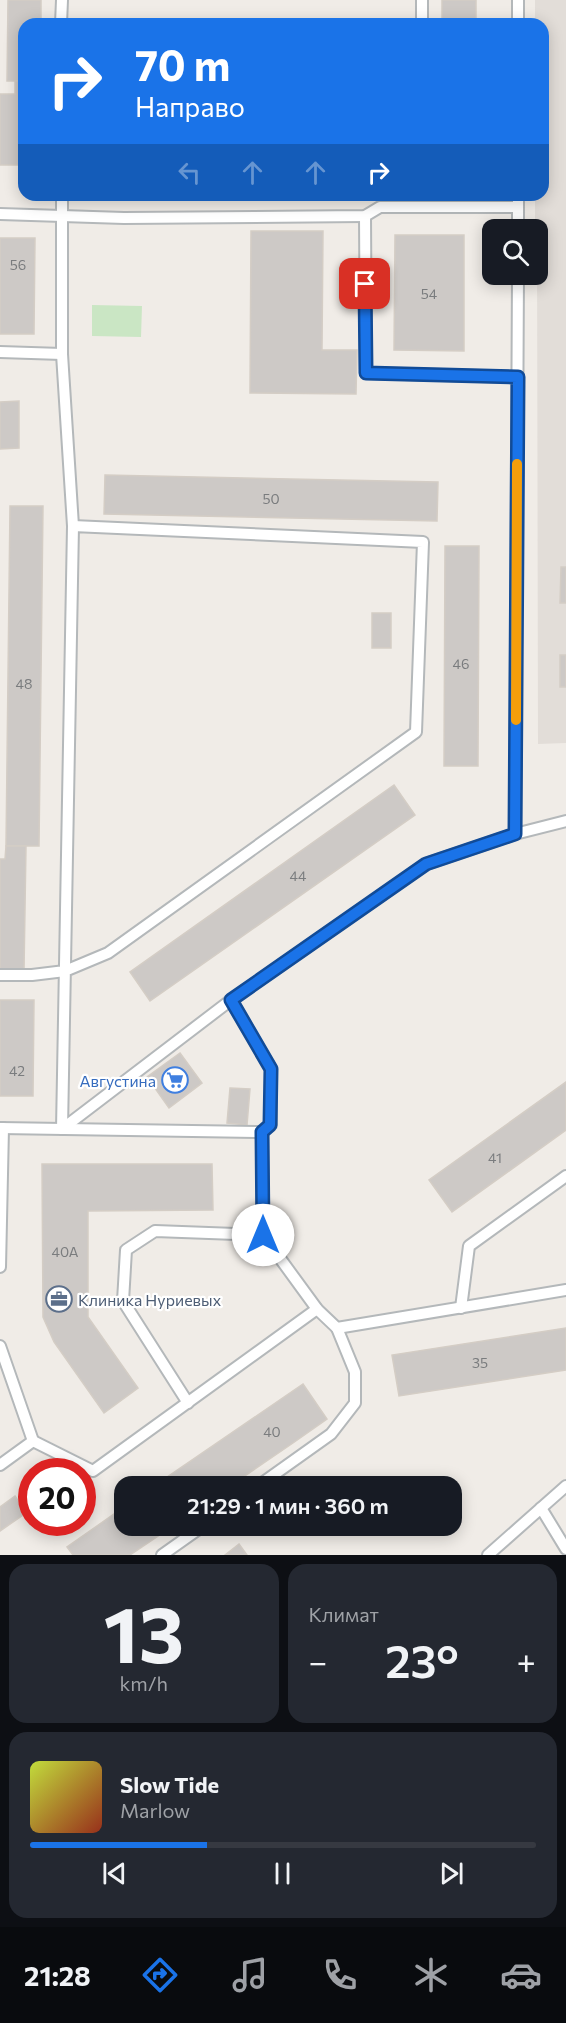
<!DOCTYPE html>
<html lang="ru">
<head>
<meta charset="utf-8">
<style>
	body { margin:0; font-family:Commissioner,sans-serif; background:#242831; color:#f1f3f6; height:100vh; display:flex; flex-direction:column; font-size:22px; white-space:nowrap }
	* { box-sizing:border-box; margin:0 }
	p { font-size:20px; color:#9ea1a6 }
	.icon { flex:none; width:33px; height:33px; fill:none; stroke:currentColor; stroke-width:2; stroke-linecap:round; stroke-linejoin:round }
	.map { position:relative; height:1555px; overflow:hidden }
	.sheet { display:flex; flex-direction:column; gap:9px; padding:9px; background:#0d0f14; flex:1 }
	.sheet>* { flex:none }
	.hud { position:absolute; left:18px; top:18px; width:531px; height:183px; border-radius:18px; box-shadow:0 3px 15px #0003; background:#1a73e8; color:#fff; overflow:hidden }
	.fabs { position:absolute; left:482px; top:219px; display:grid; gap:12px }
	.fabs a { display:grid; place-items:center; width:66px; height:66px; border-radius:12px; background:#171b24; box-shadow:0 3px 15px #0003; font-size:30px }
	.speed { position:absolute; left:18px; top:1458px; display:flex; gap:12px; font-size:30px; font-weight:700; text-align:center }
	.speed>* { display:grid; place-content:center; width:78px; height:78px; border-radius:50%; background:#171b24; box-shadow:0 3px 15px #0003; line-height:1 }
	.speed .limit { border:9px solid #d22; background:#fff; color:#111 }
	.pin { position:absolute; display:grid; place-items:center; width:51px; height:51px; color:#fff; margin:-26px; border-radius:12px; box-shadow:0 3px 9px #0006 }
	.me { position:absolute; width:66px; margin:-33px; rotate:0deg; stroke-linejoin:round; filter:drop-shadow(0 0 4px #0008) }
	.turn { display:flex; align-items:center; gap:21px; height:126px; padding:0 18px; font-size:27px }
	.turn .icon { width:78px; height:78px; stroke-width:2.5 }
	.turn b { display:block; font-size:42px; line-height:51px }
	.lanes { display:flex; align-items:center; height:57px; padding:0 18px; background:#0003; justify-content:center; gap:30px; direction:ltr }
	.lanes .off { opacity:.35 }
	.big { font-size:45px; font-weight:600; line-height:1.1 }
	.sheet .widget { flex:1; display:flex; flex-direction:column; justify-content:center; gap:9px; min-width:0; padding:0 21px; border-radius:18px; background:#242831 }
	.sheet .dial { align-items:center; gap:0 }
	.dial b { font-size:78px; line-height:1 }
	.song { display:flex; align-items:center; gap:18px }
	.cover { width:72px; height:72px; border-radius:9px; background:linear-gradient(135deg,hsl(70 70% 55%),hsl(10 70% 35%)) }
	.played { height:6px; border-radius:3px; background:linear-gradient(90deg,#1a73e8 35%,#363941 35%) }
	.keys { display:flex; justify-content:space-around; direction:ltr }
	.heat { display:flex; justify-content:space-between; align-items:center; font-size:33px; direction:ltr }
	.sheet .tiles { flex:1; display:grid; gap:9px; grid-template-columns:1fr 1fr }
	.widget:last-child { grid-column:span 2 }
	.trip { position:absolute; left:114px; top:1476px; width:348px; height:60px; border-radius:18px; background:#171b24; box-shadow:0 3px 15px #0003; font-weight:600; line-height:60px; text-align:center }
	.tabs { display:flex; height:96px; justify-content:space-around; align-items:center; background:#090b0e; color:#9ea1a6 }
	.tabs .icon { width:42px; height:42px }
	.tabs .on { color:#1a73e8 }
	.tabs b { font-size:27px; color:#f1f3f6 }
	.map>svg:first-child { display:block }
	.education { fill:#e2ddd8 }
	.green { fill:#cae6c4 }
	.building { fill:#cdc9c6; stroke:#d4cdc5; stroke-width:1.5 }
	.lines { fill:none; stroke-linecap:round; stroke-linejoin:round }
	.service-casing { stroke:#b4b8ba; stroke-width:14 }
	.service { stroke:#fff; stroke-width:10 }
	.route-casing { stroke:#114b97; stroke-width:15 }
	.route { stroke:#1a73e8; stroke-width:10 }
	.slow { stroke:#f59e0b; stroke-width:10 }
	.labels { text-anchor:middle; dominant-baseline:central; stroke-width:4.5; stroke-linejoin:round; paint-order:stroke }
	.number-label { font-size:14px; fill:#7a7c7e }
	.shop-label { font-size:16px; fill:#366cbe; stroke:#fff; text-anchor:end }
	.service-label { font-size:16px; fill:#4e5e75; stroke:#fff; text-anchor:start }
</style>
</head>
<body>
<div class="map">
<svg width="566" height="1555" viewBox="0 0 566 1555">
	<rect width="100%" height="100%" fill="#f0ece7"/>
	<polygon class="education" points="535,0 566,0 566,743 538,744 537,230 535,229 535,195 543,195 543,24 535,24"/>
	<polygon class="green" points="92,305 142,306 141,337 92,336"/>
	<g class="building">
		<polygon points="8,0 41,0 41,24 24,24 24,81 7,81"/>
		<rect x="442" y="0" width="34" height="24"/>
		<polygon points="15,81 24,81 24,165 0,165 0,94 15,94"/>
		<polygon points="251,231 323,231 322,350 357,350 356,394 250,393"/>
		<polygon points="395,235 464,235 464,351 394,350"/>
		<polygon points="0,238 35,238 34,334 0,334"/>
		<polygon points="19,401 19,448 0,449 0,402"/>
		<polygon points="105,475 438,482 437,521 104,514"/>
		<polygon points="10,506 43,506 39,846 6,846"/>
		<polygon points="445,546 479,546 478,766 444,766"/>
		<polygon points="561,567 566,567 566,603 560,603"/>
		<rect x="372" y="613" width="19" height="35"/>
		<rect x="560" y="655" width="6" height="32"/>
		<polygon points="394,785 415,815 150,1001 130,972"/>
		<polygon points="6,846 26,846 24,971 0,970 0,859 5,859"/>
		<polygon points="0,1000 34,1000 33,1096 0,1096"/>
		<polygon points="180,1053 202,1083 169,1108 147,1077"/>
		<polygon points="566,1082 566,1130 452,1212 429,1180"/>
		<polygon points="230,1088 250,1089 247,1125 227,1123"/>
		<polygon points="42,1164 212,1164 213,1210 88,1211 88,1317 138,1388 104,1413 54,1342 43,1317"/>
		<polygon points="566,1328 566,1370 399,1396 392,1355"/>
		<polygon points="303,1384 327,1419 293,1443 230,1486 154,1486"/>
		<polygon points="15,1496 26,1513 0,1531 0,1507"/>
		<polygon points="124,1507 124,1526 173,1526 130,1555 73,1555 67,1547"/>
		<polygon points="239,1544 247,1555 225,1555"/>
	</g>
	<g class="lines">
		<g class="service-casing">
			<g id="service">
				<polyline points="518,0 518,24"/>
				<polyline points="61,24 62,0"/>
				<polyline points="422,24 422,0"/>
				<polyline points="62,195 62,354 73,526"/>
				<polyline points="0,214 124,218 365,216 380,207 518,207"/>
				<polyline points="365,216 366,373 518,377"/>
				<polyline points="518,230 518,195"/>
				<polyline points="518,274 515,834 566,821"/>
				<polyline points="0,352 62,354"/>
				<polyline points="0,975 32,975 65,971 108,953 416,732 423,542 73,526 62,1129"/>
				<polyline points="0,1128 262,1132 263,1235 317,1309 337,1328 566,1290"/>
				<polyline points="62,1129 231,1000"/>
				<polyline points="262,1132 271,1125 271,1069 231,1000 426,864 515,834"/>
				<polyline points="0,1267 3,1128"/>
				<polyline points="461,1308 469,1246 566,1176"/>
				<polyline points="0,1346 33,1441 0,1465"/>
				<polyline points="188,1403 123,1301 126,1250 155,1231 263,1235"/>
				<polyline points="33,1441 93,1471 317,1309"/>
				<polyline points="258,1486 331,1434 355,1403 355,1372 337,1328"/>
				<polyline points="541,1508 566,1549"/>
				<polyline points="162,1555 203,1526"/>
				<polyline points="488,1555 566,1486"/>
			</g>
		</g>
		<use href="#service" class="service"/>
	</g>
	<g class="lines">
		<g class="route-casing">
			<polyline id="route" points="263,1235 262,1132 270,1125 271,1069 231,1000 426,864 515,834 518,377 366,373 365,284"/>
		</g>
		<use href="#route" class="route"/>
		<polyline class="slow" points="516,720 517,464"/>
	</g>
	<defs>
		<g id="supermarket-ring" transform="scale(1.35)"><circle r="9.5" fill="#fff" stroke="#3f7fe0" stroke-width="1.5"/><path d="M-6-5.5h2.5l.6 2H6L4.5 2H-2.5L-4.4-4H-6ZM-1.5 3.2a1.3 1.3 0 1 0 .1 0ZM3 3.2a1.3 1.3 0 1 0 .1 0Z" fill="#3f7fe0"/></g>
		<g id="office-ring" transform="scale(1.35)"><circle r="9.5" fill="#fff" stroke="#5c6f8a" stroke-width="1.5"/><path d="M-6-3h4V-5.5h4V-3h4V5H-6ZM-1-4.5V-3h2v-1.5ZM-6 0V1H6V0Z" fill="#5c6f8a"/></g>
	</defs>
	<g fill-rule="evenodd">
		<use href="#supermarket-ring" x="175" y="1080"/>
		<use href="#office-ring" x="59" y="1299"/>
	</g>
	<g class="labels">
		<g class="number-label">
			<text x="18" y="264">56</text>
			<text x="429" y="293">54</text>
			<text x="271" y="498">50</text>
			<text x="461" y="663">46</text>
			<text x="24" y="683">48</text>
			<text x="298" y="875">44</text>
			<text x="17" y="1070">42</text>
			<text x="495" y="1157">41</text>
			<text x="65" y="1251">40А</text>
			<text x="480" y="1362">35</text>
			<text x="272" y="1431">40</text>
		</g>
		<g class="shop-label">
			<text x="156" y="1080">Августина</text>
		</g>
		<g class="service-label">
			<text x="78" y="1299">Клиника Нуриевых</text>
		</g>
	</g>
</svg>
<div class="fabs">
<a><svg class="icon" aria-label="search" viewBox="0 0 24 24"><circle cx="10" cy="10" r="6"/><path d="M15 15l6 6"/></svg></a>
</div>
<div class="speed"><div class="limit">20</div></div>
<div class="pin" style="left:365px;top:284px;background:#d93025"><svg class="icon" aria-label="arrive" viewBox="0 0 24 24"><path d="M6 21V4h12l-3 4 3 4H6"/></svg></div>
<svg class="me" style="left:263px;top:1235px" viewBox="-20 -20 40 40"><circle r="19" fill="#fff"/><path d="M0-13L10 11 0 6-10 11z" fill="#1a73e8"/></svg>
<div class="trip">21:29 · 1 мин · 360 m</div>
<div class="hud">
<div class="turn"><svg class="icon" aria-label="right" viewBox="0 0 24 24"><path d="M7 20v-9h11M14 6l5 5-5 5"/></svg><div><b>70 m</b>Направо</div></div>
<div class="lanes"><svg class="icon off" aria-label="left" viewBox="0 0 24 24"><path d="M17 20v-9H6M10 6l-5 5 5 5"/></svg><svg class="icon off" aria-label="ahead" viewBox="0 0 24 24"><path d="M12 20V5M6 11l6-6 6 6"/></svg><svg class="icon off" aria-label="ahead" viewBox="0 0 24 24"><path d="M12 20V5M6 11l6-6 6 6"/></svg><svg class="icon" aria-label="right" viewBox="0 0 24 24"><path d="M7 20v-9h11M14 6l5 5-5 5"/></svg></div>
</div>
</div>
<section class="sheet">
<div class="tiles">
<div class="widget dial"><b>13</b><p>km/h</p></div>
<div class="widget"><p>Климат</p>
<div class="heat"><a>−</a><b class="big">23°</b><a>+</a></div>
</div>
<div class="widget">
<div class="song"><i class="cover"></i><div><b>Slow Tide</b><p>Marlow</p></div></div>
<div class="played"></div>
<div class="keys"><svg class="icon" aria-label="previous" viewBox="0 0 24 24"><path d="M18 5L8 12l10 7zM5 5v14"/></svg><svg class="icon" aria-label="pause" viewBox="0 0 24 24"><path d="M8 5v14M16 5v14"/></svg><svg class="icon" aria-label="next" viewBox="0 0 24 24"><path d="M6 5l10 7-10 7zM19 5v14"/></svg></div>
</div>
</div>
</section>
<nav class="tabs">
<b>21:28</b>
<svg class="icon on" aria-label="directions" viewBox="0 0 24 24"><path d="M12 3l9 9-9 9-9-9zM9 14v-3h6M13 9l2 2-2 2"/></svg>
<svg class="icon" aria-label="music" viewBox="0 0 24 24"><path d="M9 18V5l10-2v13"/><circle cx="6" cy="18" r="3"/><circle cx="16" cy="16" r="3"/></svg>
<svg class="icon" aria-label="phone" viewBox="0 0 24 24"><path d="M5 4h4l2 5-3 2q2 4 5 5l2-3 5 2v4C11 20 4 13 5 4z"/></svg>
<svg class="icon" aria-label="climate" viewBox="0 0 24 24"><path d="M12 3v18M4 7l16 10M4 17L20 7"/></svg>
<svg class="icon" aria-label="car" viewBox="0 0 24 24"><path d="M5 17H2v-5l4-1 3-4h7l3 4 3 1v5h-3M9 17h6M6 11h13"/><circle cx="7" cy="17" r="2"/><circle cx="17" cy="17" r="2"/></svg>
</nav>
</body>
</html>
